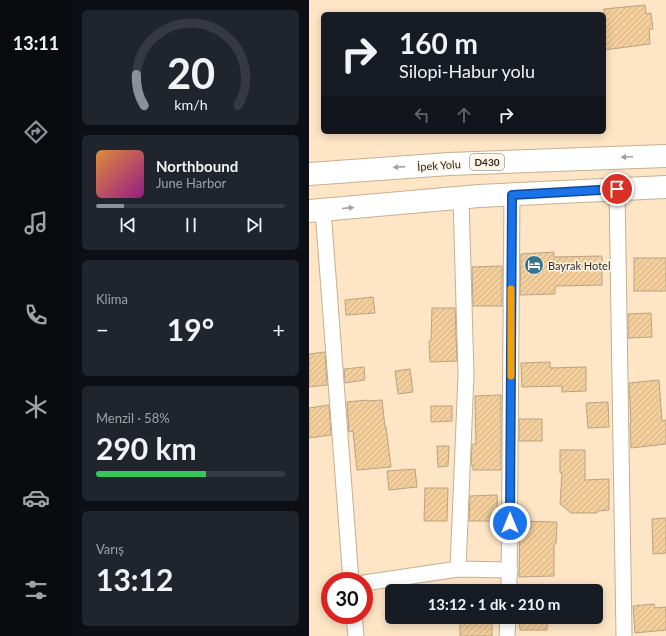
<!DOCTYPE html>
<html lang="tr">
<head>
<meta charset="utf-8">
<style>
	body { margin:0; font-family:Lato,sans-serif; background:#20242c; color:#f1f3f6; height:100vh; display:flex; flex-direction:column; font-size:15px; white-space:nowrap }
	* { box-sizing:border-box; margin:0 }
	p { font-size:13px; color:#9ea1a6 }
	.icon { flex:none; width:22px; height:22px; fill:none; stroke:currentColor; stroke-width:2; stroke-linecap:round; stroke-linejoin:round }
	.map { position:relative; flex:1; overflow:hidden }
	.side { display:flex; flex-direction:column; gap:10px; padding:10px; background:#0d0f14; width:237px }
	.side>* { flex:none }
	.hud { position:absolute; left:12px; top:12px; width:285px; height:122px; border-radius:6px; box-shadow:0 2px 10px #0003; background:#171b24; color:#f1f3f6; overflow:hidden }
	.speed { position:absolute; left:12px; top:572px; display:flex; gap:8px; font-size:20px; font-weight:700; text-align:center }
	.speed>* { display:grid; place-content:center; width:52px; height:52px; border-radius:50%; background:#171b24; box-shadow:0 2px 10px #0003; line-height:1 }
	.speed .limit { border:6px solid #d22; background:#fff; color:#111 }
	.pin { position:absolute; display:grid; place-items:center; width:34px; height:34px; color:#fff; margin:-17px; border:2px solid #fff; border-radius:50%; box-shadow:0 1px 4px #0007 }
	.me { position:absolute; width:44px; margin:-22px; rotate:0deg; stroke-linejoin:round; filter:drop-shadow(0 0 3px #0008) }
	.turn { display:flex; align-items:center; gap:14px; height:84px; padding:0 12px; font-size:18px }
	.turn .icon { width:52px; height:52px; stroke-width:2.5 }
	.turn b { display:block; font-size:28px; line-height:34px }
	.lanes { display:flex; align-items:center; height:38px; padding:0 12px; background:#0003; justify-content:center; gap:20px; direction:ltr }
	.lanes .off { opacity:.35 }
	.big { font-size:30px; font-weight:700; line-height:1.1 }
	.side .tile { flex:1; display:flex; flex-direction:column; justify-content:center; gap:6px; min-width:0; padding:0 14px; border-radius:6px; background:#20242c }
	.side .dial { align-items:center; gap:0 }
	.dial svg { height:104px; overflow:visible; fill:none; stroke:#363941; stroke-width:7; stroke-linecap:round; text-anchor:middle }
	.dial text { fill:#f1f3f6; stroke:none }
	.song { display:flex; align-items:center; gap:12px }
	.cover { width:48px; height:48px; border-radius:6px; background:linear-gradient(135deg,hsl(30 70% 55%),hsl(310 70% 35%)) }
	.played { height:4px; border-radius:2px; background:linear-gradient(90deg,#8c9099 15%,#363941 15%) }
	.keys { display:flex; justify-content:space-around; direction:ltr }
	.heat { display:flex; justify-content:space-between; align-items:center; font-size:22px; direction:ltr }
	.charge { height:6px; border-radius:3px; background:linear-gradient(90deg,#34c759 58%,#363941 0) }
	.trip { position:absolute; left:76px; top:584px; width:218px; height:40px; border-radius:6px; background:#171b24; box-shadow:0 2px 10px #0003; font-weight:700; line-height:40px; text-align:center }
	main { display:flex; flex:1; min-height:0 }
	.menu { display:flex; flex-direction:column; width:72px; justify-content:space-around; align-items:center; background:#090b0e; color:#9ea1a6 }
	.menu .icon { width:28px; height:28px }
	.menu .active { color:#8c9099 }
	.menu b { font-size:18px; color:#f1f3f6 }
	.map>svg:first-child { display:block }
	.building { fill:url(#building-hatch); stroke:#b9a384 }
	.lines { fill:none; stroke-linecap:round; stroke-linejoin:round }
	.street-casing { stroke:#c6b090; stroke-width:17 }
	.highway-casing { stroke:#c6b090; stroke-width:24 }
	.street { stroke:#fff; stroke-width:15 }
	.highway { stroke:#fff; stroke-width:22 }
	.oneway { fill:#a39f99 }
	.route-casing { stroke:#114b97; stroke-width:10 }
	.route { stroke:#1a73e8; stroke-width:7 }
	.slow { stroke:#f59e0b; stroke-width:7 }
	.labels { text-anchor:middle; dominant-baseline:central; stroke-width:3; stroke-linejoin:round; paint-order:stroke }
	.shield { fill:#fff5e8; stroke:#70675a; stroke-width:1 }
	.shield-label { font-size:10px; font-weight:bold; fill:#322a1d }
	.street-label { font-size:11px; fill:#322a1d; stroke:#fff5e8 }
	.poi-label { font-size:11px; fill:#322a1d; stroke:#fff5e8; text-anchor:start }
</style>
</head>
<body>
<main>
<nav class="menu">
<b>13:11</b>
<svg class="icon active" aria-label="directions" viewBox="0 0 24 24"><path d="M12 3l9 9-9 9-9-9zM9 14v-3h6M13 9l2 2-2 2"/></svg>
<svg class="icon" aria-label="music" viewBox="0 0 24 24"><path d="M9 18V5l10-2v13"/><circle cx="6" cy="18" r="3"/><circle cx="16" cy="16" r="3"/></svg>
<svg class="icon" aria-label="phone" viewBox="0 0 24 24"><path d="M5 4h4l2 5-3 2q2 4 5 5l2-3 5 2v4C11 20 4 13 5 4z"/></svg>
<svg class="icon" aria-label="climate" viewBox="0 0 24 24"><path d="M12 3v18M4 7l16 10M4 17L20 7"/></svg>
<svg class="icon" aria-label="car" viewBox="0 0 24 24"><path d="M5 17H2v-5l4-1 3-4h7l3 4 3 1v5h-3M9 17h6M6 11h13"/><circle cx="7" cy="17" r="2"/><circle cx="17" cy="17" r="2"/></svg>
<svg class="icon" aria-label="filters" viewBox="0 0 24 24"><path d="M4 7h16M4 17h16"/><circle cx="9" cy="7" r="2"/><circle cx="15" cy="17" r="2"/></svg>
</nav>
<section class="side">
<div class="tile dial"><svg viewBox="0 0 100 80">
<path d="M14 69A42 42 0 1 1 86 69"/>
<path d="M14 69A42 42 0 0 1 8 45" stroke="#8c9099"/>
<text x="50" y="56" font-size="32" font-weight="700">20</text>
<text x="50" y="72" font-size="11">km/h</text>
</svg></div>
<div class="tile">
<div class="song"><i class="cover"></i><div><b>Northbound</b><p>June Harbor</p></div></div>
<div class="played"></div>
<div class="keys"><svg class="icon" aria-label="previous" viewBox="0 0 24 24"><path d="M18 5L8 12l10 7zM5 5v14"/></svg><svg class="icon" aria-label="pause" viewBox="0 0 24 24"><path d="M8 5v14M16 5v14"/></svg><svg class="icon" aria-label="next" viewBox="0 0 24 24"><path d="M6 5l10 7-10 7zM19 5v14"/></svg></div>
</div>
<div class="tile"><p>Klima</p>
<div class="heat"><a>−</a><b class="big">19°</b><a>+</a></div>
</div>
<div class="tile"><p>Menzil · 58%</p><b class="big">290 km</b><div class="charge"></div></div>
<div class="tile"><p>Varış</p><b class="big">13:12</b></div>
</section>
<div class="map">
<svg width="357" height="636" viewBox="0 0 357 636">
	<defs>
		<pattern id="building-hatch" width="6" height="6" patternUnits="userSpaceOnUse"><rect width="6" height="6" fill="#f3ce9a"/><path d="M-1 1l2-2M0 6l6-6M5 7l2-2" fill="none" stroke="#d1b184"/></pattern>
	</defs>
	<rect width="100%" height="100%" fill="#fde5c5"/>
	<g class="building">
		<polygon points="336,5 337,14 342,13 344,29 340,29 341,44 295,50 295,9"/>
		<polygon points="245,252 245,257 293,256 293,285 246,286 246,294 211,295 212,254"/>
		<rect x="325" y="258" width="32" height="33"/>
		<polygon points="193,266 193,306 164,306 163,267"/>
		<polygon points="64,297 66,313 37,315 36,300"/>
		<polygon points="123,308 146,308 148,361 121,362 120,341 122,341"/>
		<polygon points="342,313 343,337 319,338 319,314"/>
		<polygon points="16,352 18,385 0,387 0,354"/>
		<polygon points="241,362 241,368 277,367 277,391 253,392 253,386 213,387 212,363"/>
		<polygon points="55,367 56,380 36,383 35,369"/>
		<polygon points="101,369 104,392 89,394 86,371"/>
		<polygon points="350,380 353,421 357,420 357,444 322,448 321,423 322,423 320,383"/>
		<polygon points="192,395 192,470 164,470 164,465 162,465 163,445 167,443 166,396"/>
		<polygon points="58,400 58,401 73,400 76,427 77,427 82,467 48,470 44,431 40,432 38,402"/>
		<polygon points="299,402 300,427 279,428 277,403"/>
		<polygon points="20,405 22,435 0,438 0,408"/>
		<polygon points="122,406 143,406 143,421 122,422"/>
		<rect x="210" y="419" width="23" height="22"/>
		<polygon points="128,446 140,446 139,466 129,467"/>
		<polygon points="251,450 276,450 276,480 300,479 300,510 290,511 287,513 262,513 251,504 253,473 251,473"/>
		<polygon points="106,469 108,487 80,490 78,471"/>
		<polygon points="116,488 139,488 138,521 115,521"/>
		<polygon points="188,495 189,521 160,521 161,496"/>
		<polygon points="357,518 357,553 344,554 343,519"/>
		<polygon points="211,521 248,522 247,544 245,544 245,576 210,577"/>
		<polygon points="345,604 346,608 357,607 357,630 326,633 324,606"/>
		<polygon points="210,617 238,617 238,630 211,630"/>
		<rect x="151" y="621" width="32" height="15"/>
	</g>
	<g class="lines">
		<g class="street-casing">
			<g id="street">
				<polyline points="308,189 315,636"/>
				<polyline points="14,210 42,581"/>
				<polyline points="149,569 157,375 152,198"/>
				<polyline points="55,583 149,569 201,570"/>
				<polyline points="200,591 203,195"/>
				<polyline points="45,615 47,636"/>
				<polyline points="198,636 199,617"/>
			</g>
		</g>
		<g class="highway-casing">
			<g id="highway">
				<polyline points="0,174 140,164 357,156"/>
				<polyline points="0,211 170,196 357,187"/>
			</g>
		</g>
		<use href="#street" class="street"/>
		<use href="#highway" class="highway"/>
	</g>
	<defs><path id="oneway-solid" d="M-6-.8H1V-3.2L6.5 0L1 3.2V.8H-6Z"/></defs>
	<g class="oneway">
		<use href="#oneway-solid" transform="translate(318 157) rotate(178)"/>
		<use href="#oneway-solid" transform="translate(90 167) rotate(176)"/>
		<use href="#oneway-solid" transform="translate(39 208) rotate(-5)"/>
	</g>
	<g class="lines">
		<g class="route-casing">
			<polyline id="route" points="201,523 203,195 308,189"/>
		</g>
		<use href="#route" class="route"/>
		<polyline class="slow" points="202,376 202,289"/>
	</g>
	<defs>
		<g id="hotel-disc" transform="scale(1)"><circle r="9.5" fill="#38758c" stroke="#fff5e8"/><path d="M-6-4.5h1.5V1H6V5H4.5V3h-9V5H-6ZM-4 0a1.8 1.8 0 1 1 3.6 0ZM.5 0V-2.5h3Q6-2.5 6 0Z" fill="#fff"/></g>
	</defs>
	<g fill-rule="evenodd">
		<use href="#hotel-disc" x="225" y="265"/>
	</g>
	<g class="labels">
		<rect class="shield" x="161" y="154" width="34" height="16" rx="3"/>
		<g class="shield-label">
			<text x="178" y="162">D430</text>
		</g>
		<g class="street-label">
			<text transform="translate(130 165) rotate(-4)">İpek Yolu</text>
		</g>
		<g class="poi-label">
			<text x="239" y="265">Bayrak Hotel</text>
		</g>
	</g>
</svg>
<div class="speed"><div class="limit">30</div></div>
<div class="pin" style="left:308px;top:189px;background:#d93025"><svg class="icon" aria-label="arrive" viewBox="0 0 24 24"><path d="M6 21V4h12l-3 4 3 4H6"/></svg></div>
<svg class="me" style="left:201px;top:523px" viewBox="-20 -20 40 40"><circle r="17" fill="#1a73e8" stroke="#fff" stroke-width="3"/><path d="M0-11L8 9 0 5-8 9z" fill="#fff"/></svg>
<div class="trip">13:12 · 1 dk · 210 m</div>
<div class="hud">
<div class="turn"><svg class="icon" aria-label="right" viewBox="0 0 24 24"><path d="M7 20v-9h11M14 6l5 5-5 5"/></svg><div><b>160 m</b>Silopi-Habur yolu</div></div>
<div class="lanes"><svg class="icon off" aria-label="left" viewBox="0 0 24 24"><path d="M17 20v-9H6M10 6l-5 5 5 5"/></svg><svg class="icon off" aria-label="ahead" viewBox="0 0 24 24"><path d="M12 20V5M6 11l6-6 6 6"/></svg><svg class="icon" aria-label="right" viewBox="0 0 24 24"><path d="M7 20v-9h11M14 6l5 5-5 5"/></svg></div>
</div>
</div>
</main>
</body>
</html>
